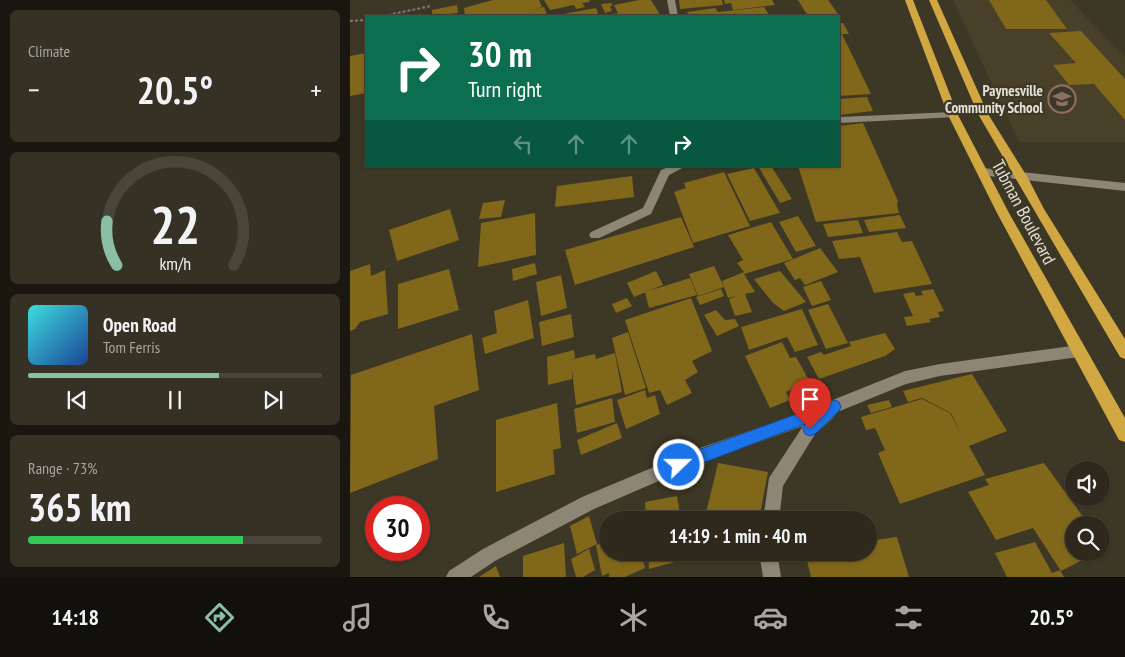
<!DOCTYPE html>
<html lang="en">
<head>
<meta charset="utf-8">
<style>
	body { margin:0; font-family:"PT Sans Narrow",sans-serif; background:#363125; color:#f1f3f6; height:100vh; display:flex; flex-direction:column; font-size:19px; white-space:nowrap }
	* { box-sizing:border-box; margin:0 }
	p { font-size:16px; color:#a7a6a3 }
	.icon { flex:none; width:28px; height:28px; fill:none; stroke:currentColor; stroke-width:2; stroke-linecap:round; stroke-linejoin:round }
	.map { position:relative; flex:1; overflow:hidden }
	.panel { display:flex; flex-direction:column; gap:10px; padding:10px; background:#19170f; width:350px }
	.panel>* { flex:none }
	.top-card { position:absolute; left:15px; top:15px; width:475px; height:152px; border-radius:0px; box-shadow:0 1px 4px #0004,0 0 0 1px #49453b; background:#0b6e4f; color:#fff; overflow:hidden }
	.buttons { position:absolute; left:715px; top:461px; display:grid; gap:10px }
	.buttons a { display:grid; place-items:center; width:45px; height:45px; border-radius:50%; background:#2e291c; box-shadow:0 1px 4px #0004,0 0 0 1px #49453b; font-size:25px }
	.speed { position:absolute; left:15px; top:496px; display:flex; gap:10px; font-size:25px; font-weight:700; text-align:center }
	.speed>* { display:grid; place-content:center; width:65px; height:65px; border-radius:50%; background:#2e291c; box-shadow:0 1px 4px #0004,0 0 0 1px #49453b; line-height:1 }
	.speed .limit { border:8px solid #d22; background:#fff; color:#111 }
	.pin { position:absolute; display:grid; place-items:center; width:42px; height:42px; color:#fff; margin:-51px -21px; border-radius:50% 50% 50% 0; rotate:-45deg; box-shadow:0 0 5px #0007 }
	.pin .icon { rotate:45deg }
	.me { position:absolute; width:55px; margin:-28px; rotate:68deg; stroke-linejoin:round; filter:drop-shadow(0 0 4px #0008) }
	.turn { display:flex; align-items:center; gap:18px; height:105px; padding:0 20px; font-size:22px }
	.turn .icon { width:65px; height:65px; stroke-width:2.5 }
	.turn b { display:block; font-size:35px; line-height:42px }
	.lanes { display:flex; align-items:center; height:48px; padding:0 20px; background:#0003; justify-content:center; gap:25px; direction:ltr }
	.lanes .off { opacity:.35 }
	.big { font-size:38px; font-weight:700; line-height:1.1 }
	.panel .widget { flex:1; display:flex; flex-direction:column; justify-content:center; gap:8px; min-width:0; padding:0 18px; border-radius:8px; background:#363125 }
	.panel .dial { align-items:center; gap:0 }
	.dial svg { height:130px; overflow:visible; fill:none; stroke:#49453b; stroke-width:7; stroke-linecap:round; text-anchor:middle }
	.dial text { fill:#f1f3f6; stroke:none }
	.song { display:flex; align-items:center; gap:15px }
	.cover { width:60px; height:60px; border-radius:8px; background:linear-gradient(135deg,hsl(180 70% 55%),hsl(220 70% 35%)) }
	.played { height:5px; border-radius:2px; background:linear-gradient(90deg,#8abfa5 65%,#49453b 65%) }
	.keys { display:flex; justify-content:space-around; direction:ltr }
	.heat { display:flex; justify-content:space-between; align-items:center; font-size:28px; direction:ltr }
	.charge { height:8px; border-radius:4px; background:linear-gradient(90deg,#34c759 73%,#49453b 0) }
	.trip { position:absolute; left:249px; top:511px; width:278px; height:50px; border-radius:25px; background:#2e291c; box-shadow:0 1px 4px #0004,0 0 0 1px #49453b; font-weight:700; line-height:50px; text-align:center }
	.menu { display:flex; height:80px; justify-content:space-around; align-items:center; background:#12100b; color:#a7a6a3 }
	.menu .icon { width:35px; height:35px }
	.menu .on { color:#8abfa5 }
	.menu b { font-size:22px; color:#f1f3f6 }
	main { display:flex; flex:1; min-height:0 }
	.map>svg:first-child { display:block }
	.built { fill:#494029 }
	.building { fill:#81671a }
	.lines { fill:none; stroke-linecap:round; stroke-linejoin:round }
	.path { stroke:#817c6e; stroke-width:2; stroke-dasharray:3 2; stroke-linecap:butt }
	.minor { fill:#8e8674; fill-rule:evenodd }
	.trunk { fill:#d0a741; fill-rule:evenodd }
	.route { fill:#1a73e8; stroke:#114b97 }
	.labels { text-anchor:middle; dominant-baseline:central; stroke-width:4.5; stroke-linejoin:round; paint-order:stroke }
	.far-poi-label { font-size:15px; font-weight:bold; fill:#e4e0d6; stroke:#3d3726; text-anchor:end }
	.street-label { font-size:18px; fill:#e4e0d6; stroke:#3d3726 }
</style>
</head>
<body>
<main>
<section class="panel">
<div class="widget"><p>Climate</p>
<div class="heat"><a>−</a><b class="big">20.5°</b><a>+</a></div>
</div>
<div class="widget dial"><svg viewBox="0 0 100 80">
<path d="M14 69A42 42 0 1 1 86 69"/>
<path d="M14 69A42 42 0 0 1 8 42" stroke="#8abfa5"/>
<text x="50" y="56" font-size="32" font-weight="700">22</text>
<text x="50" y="72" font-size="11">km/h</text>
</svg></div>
<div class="widget">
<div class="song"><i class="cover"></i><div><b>Open Road</b><p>Tom Ferris</p></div></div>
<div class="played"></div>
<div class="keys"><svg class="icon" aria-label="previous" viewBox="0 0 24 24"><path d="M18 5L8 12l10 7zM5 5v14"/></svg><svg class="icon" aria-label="pause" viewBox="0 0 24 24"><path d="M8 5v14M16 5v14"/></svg><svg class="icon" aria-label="next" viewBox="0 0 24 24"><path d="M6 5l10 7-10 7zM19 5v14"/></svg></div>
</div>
<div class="widget"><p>Range · 73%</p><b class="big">365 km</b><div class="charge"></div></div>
</section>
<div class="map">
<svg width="775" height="577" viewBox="0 0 775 577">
	<rect width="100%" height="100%" fill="#3d3726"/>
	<polygon class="built" points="603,0 720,0 775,57 775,142 669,142"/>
	<g class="building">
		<polygon points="143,0 189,0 192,7 181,10 194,7 197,15 115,16 114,8"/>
		<polygon points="194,0 239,0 240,2 232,3 235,7 226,9 224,5 200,10"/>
		<polygon points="289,0 301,0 311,16 263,16 262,14 268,13 264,5"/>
		<polygon points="329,0 372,0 373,5 330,9"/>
		<polygon points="374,0 422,0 425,5 383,10 381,3 375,4"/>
		<polygon points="448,0 478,0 488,14 458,16"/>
		<polygon points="639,0 696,0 717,29 656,29"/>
		<polygon points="261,3 263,6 260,6 262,11 255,13 251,4"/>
		<polygon points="107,5 108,13 82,16 82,10"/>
		<polygon points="414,7 420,16 339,16 337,12 365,8 368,12"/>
		<polygon points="246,8 249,16 208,16 208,15"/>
		<polygon points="489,23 493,23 499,34 492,34 521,94 489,96"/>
		<polygon points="731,31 775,79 775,120 744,84 719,85 703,65 726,63 699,33"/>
		<polygon points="16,53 16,93 0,96 0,56"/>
		<polygon points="517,97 523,111 489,115 489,99"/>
		<polygon points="513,123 548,201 547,205 549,213 466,222 448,166 489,166 489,126"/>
		<polygon points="408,166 421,166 442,199 430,203"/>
		<polygon points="404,168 430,213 400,221 377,174"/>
		<polygon points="374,172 400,226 343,243 324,192 336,188 334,183"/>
		<polygon points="282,176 284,197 205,207 207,186"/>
		<polygon points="155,200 151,217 129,219 133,203"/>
		<polygon points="100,209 109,240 47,261 39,230"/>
		<polygon points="185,213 186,255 128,267 131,223"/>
		<polygon points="550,215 556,228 519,232 514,220"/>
		<polygon points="448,216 466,246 446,252 429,222"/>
		<polygon points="331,217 344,247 225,285 215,250"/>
		<polygon points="508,220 513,233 478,237 473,224"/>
		<polygon points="421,222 443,259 394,274 405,292 395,294 402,312 385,316 379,299 386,296 378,298 372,281 394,272 387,263 393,260 378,235"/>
		<polygon points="547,232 552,242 562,241 582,284 524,293 510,257 489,259 482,241"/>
		<polygon points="470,248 488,272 455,285 450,278 445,280 434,263"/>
		<polygon points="185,263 187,274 163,281 162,269"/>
		<polygon points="20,264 21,276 35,270 38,314 10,322 5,329 0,331 0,271"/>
		<polygon points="364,266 374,287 348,296 339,274"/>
		<polygon points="99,269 109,310 48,329 48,284"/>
		<polygon points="306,271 313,285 284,297 277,283"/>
		<polygon points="430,271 456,302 434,311 423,303 404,279"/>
		<polygon points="211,275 217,308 191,316 186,282"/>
		<polygon points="340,278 347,295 299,308 295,292"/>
		<polygon points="471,281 481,300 462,306 453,287"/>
		<polygon points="371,289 374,296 350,305 346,297"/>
		<polygon points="583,289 594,311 588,312 590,317 579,319 581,322 557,326 554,317 563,316 553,294 564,292 566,296 573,295 571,291"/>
		<polygon points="277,298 282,306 266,313 262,304"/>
		<polygon points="341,298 362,351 342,361 348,372 335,380 342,393 317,405 310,390 299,393 275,320"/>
		<polygon points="178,300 184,338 135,354 132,338 147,333 144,311"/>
		<polygon points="478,304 498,343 476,349 458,310"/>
		<polygon points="452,309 468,345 445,352 437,337 399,350 391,327"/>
		<polygon points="366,310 375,320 385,319 389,326 367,336 354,315"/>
		<polygon points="221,314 224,337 192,346 189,322"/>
		<polygon points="278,332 296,388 275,395 262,338"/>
		<polygon points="535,333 545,349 535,356 469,379 457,357 471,352 474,355 501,346 499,342"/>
		<polygon points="122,334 129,390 84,406 88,459 0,493 1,375"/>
		<polygon points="432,342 440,358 446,357 460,382 436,392 440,400 420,408 395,356"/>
		<polygon points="224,350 225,358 219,360 245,354 246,359 265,353 272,392 226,405 222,370 222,379 198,385 197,357"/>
		<polygon points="622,374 657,431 619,446 635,475 550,504 528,453 535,450 525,428 516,430 511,417 572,399 600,413 610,432 601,413 572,398 558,402 553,391"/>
		<polygon points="295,390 297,398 305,395 310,414 276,429 267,400"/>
		<polygon points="262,398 265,422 227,433 224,409"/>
		<polygon points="539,400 542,407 521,413 517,405"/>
		<polygon points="207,403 211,448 203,450 205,474 146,492 146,420"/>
		<polygon points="267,423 272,438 231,455 227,440"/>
		<polygon points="368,463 418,472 409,520 376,520 356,513"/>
		<polygon points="694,463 739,525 724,525 724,552 748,552 711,571 683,528 646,540 618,492 639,485 635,479"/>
		<polygon points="327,496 331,520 296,520 295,502"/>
		<polygon points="239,516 247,544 227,554 220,526"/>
		<polygon points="547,537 559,577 461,577 455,552 518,552 518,541"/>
		<polygon points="258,540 258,552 291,552 295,568 275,577 259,577 259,573 252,576 246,545"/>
		<polygon points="685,542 702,573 710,570 714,577 657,577 645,553"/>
		<polygon points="214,543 216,577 173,577 173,556"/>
		<polygon points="239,549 245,570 233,577 226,577 221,559"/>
		<polygon points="298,552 357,552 357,553 299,569"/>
		<polygon points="146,566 150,577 129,577"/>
	</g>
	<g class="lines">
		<g class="path">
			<polyline points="33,16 81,6"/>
			<polyline points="0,21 16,20"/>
		</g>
		<g class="minor">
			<polygon points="317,0 325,0 328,16 320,16"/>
			<polygon points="603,112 606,113 606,117 489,123 489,117"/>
			<polygon points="321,166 336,166 319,175 301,214 249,238 241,238 239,235 241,232 293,208 311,170"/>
			<polygon points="633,168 775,183 775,191 629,175 628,172 629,169"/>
			<polygon points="729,345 734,347 736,351 734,355 729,357 590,376 556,384 485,413 483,418 465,434 433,486 429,520 413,520 419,478 453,426 348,464 244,509 145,561 121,577 96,577 99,571 133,549 232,497 347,449 445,415 555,371 590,364"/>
			<polygon points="409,552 427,552 431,577 413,577"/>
		</g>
		<g class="trunk">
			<polygon points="555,0 563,0 608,115 659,213 775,418 775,442 769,440 647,213 598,115"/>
			<polygon points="579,0 587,0 638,114 678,178 694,209 775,339 775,359 770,357 628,114"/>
		</g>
	</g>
	<polygon class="route" points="485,400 489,402 491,407 489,411 465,434 460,436 455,434 453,429 455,424 329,472 324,470 322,465 324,460 329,457"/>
	<defs>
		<g id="school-ring" transform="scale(1.4375)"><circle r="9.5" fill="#3d3726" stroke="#8d6e63" stroke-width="1.5"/><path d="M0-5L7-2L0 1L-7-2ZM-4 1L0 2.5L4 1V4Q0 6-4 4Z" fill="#8d6e63"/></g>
	</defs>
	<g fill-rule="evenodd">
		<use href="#school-ring" x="712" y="99"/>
	</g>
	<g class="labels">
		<g class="far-poi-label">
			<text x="693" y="90">Paynesville<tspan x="693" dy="17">Community School</tspan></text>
		</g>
		<g class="street-label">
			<text transform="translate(674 212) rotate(62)">Tubman Boulevard</text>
		</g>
	</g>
</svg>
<div class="buttons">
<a><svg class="icon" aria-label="sound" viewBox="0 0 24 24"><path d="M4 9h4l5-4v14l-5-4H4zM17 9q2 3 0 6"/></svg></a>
<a><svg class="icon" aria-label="search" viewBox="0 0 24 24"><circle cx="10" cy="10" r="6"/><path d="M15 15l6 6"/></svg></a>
</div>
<div class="speed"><div class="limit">30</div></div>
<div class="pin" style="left:460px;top:429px;background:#d93025"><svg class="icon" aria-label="arrive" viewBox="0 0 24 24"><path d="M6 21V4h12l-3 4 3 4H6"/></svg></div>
<svg class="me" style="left:329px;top:465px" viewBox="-20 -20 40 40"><circle r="17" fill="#1a73e8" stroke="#fff" stroke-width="3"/><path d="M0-11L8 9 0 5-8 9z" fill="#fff"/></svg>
<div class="trip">14:19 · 1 min · 40 m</div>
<div class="top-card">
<div class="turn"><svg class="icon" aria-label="right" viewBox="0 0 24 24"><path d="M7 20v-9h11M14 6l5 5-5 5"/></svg><div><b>30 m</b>Turn right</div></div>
<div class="lanes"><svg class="icon off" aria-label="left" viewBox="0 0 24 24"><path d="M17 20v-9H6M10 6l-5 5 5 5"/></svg><svg class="icon off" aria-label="ahead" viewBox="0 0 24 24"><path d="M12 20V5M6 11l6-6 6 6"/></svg><svg class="icon off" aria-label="ahead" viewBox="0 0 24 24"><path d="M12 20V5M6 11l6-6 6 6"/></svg><svg class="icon" aria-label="right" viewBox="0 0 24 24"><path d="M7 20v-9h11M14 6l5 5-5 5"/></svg></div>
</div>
</div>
</main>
<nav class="menu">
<b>14:18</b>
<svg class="icon on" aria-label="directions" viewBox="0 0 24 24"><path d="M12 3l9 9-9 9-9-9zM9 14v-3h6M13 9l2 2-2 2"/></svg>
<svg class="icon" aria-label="music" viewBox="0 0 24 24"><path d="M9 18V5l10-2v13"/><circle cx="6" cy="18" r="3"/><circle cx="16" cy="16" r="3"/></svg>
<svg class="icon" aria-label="phone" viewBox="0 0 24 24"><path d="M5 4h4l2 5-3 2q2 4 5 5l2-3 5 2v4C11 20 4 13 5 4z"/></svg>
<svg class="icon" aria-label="climate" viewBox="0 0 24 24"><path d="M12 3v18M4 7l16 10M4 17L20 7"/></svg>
<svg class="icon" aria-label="car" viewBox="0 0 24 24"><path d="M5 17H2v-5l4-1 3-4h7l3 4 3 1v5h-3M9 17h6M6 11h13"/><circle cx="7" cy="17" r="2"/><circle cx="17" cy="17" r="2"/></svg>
<svg class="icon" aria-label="filters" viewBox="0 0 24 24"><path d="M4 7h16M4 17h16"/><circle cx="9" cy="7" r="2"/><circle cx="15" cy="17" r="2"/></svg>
<b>20.5°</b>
</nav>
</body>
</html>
